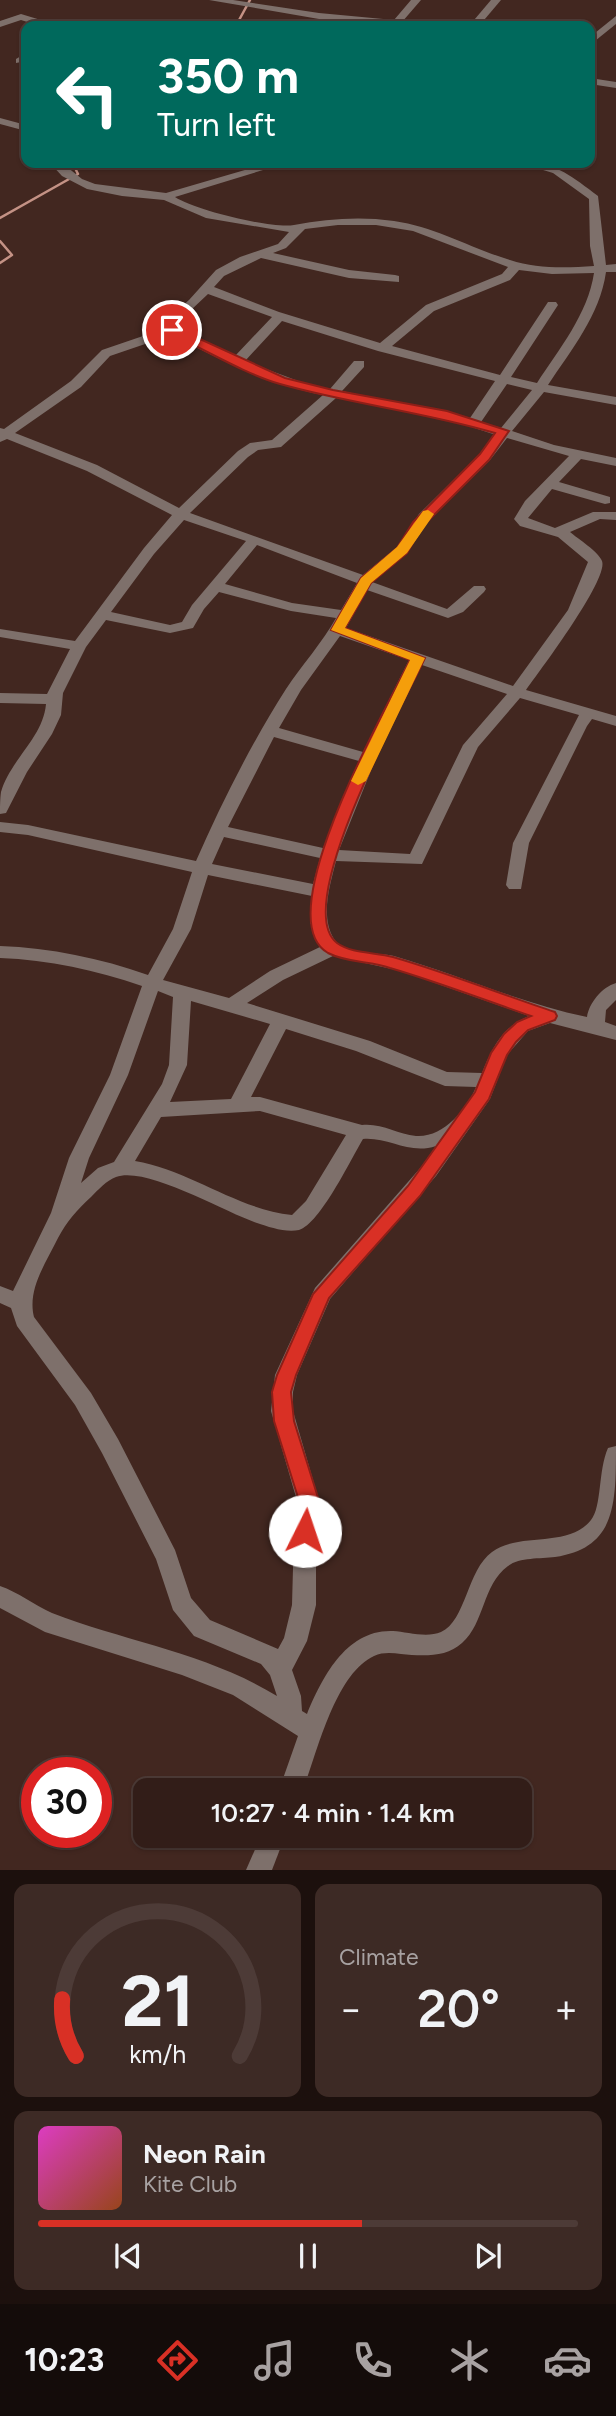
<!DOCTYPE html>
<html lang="en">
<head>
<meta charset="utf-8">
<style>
	body { margin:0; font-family:Figtree,sans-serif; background:#3d2a25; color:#f1f3f6; height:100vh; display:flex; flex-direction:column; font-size:26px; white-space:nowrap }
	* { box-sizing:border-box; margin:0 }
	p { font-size:23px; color:#a8a2a2 }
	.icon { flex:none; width:38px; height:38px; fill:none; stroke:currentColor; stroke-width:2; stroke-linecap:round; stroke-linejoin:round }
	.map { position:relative; height:1870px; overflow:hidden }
	.details { display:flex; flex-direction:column; gap:14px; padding:14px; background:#1c100d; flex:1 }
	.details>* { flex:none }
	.guide { position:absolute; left:21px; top:21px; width:574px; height:147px; border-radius:14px; box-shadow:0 2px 5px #0004,0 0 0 2px #4d3b37; background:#00695c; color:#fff; overflow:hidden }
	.speed { position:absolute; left:21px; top:1757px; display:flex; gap:14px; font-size:35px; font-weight:700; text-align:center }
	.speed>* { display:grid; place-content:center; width:91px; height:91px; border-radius:50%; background:#321d18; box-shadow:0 2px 5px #0004,0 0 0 2px #4d3b37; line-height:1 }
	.speed .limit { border:10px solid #d22; background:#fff; color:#111 }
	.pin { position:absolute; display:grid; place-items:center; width:60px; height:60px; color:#fff; margin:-30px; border:4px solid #fff; border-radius:50%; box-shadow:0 2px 7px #0007 }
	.me { position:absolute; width:77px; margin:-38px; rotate:4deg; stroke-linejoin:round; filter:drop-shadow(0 0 5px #0008) }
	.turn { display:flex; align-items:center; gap:24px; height:147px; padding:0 21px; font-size:32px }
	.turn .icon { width:91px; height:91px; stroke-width:2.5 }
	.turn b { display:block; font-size:49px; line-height:60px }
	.big { font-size:52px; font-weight:600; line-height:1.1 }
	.details .widget { flex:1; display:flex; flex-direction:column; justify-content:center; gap:10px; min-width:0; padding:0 24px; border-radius:14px; background:#3d2a25 }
	.details .dial { align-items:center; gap:0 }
	.dial svg { height:182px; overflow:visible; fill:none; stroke:#4d3b37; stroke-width:7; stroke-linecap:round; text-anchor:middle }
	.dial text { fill:#f1f3f6; stroke:none }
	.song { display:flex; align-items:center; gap:21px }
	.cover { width:84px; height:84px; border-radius:10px; background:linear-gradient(135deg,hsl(310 70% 55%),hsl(20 70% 35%)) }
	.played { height:7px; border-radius:4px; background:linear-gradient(90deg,#d93025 60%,#4d3b37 60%) }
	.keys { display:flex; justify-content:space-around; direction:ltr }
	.heat { display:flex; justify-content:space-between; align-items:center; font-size:38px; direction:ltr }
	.details .tiles { flex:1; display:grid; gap:14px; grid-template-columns:1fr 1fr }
	.widget:last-child { grid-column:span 2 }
	.trip { position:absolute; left:133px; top:1778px; width:399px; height:70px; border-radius:14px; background:#321d18; box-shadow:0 2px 5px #0004,0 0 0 2px #4d3b37; font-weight:600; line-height:70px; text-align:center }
	.tab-bar { display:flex; height:112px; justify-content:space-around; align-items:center; background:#140c0a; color:#a8a2a2 }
	.tab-bar .icon { width:49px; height:49px }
	.tab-bar .on { color:#d93025 }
	.tab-bar b { font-size:32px; color:#f1f3f6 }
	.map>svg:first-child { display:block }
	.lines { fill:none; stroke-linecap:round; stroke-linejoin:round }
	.stream { stroke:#c49285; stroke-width:2.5 }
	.minor { fill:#7e706b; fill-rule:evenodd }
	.route { fill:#d93025; stroke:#8d1f18; stroke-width:2 }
	.slow { fill:#f59e0b }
</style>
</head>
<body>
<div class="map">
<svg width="616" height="1870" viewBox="0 0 616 1870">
	<rect width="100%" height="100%" fill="#422720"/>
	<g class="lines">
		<g class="stream">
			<polyline points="232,26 238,22 250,0"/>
			<polyline points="0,218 78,174 74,166 77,163"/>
			<polyline points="0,241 12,255 0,263"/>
		</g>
		<g class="minor">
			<polygon points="209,0 233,0 319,13 394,20 411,0 421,0 402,22 410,26 319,19"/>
			<polygon points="491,0 501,0 479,26 469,26"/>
			<polygon points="21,14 54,24 55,26 40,26 21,20 0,27 0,21"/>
			<polygon points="616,16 616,24 590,45 590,37"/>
			<polygon points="26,53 26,61 16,63 16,59"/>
			<polygon points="590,78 616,82 616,88 590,84"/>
			<polygon points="0,118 26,125 26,131 0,124"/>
			<path d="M50,163H62L82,179L95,184L166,193L269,163H286L175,197C195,210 271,229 294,225C327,219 359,216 394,221C436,227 470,248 510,260C537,269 566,268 594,266L590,246L589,199L553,173L520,163C555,161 571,176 598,196L606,265L616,264V272H606C600,315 571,350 548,385L616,397V405L544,392L512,431L554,445L616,458V466L581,459L559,482L610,497V503L605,504L552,489L528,518L555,528L593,512H616V520L600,519L570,532C578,539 598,551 602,561C609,579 539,672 526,690L616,716V726L592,719L587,726L529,843L521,889H509L506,885L513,843L579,715L520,698L478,747L422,864L336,861C330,885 320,916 334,939C343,955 377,952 394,956C459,975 520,1003 587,1017C589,1003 602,987 616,983V1000L606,1010L605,1022L616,1026V1040L550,1023L528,1031L507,1055L490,1099L436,1176L330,1299L297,1375L293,1392V1411L322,1511L316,1531V1605L307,1641L292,1670L301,1696L302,1711L307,1714C322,1678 346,1629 393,1631C407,1632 427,1638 441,1632C466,1621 467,1570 492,1552C521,1531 568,1549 591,1520C602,1507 598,1470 608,1448L616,1446C616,1504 616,1548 555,1557C540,1559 520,1557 508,1566C482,1585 485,1623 462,1643C446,1658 421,1656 401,1654C392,1653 383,1652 374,1656C335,1674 317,1753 303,1790H279L298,1736L233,1695L182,1675L45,1632L0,1608V1586C18,1592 34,1605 52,1613C127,1642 207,1653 277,1696L270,1675L261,1664L194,1636L173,1610L156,1559L102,1453L75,1405L17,1326L11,1308L0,1303V1286L13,1291L51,1213L69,1158L110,1075L142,986C96,970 49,960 0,958V946C51,948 100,958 148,975L173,929L192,872L28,835L0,832V822L28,825L196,861C222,802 251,744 286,689C302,665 322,643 336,618L291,611L219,592L204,609L193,628L170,633L106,620L86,647L63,693L61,715L52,734L27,772L6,813L0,814C0,808 0,799 1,792C10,760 43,738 46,704L0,703V693L47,694L70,649L0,637V629L75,641L144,548L172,515L87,471L7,439L0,442V428L4,429L71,381L102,350L143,336L161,325L189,300L216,270L240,257L278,244L289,232L206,218L164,200L122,196L87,189L62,176ZM338,225H376L413,231L508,267L502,274L426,305L380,343L279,312L214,287L224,276L261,258L349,278L399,282V276L395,275L349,270L273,253L286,248L305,229ZM519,270L552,274L594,273C588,314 559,349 537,383L511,377L558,305L556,302H548L500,375L392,346L434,311L510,280ZM208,294L272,317L235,356L173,327ZM282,321L378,351L495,381L470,418L342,391L364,367V361H354L330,389L309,385L245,361ZM166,333C217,357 267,384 323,395L272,440L250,443L238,451L179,508L97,465L15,433L81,387L110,356L151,342ZM507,384L532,390L501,428L481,422ZM336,398L444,418L496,435L480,454L419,514L397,547L363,575L190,513L248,457L258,450L281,447ZM507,438L569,456L525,501L514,519L520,526L558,537L588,562L568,610L513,686L346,628L367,590L448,618L463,612L484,592L486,589L484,586H474L447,609L372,582L407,553L429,520L490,460ZM184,520L246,541L192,605L182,622L170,625L111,612L154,554ZM257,545L357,583L341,610L292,603L225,584ZM340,636L409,660L363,752L279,728L301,690ZM422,665L507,694L463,745L410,854L339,850L376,758ZM274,737L359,761L323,848L228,827ZM224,837L320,858L313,884L212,864ZM208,875L312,896L310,922L320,947L270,971L229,998L163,980L191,929ZM333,956L401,971L529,1016C503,1026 492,1048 482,1073L447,1072L370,1041L247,1003L283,980ZM158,991L173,997L169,1065L162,1084L114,1162L98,1168L81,1183L89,1158L128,1075ZM191,1001L270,1024L231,1099L170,1102L187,1065ZM286,1029L356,1051L445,1086L476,1087C467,1109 443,1138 416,1136C397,1134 382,1123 362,1125L260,1097H251ZM260,1111L346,1135L306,1201L292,1215C236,1209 190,1170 135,1161L161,1117ZM363,1139C389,1137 409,1155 436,1146L422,1166L315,1288L275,1375L271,1411L300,1511L294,1531L292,1605L284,1638L278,1649L210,1620L191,1598L175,1550L118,1439L91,1393L34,1317C27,1289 46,1263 58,1238C67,1221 77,1210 91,1197C98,1190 107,1180 116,1177C147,1166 224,1212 257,1223C269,1227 286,1233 299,1230C320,1224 351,1159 363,1139Z"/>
			<polygon points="261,1836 285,1836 272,1870 246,1870"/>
		</g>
	</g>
	<path class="route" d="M167,328H176L285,378L333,390L447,411L509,431L489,460L422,527L407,553L371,583L345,628L425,658C404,702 290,907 337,943C352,954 376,952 393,957C448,973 501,994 555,1012L557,1016L555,1020L528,1030L516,1042L507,1055L489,1099L420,1196L329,1298L296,1375L291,1392L294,1421L321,1507L312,1537L305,1540L298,1537L295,1531L301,1507L274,1421L272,1392L277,1375L313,1294L408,1186L475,1092L491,1053L504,1034L517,1022L531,1016C484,1000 438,982 390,968C370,961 347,963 328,953C266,918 388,706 410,660L331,630L361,578L397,548L413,522L480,454L495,433C425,412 351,404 280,384C245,374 202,348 167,332Z"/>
	<polygon class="slow" points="428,510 434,514 432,517 407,553 371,583 345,628 425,658 366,781 358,785 351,781 410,660 331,630 361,578 397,547 423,511"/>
</svg>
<div class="speed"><div class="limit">30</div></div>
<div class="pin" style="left:172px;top:330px;background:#d93025"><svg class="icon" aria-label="arrive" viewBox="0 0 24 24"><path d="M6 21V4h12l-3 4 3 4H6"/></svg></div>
<svg class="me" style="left:305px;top:1531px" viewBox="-20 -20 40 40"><circle r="19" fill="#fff"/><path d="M0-13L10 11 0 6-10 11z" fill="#d93025"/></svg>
<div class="trip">10:27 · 4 min · 1.4 km</div>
<div class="guide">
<div class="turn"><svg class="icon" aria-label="left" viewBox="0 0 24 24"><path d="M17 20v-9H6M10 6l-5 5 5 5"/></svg><div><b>350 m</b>Turn left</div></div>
</div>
</div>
<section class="details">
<div class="tiles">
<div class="widget dial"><svg viewBox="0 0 100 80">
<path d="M14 69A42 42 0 1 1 86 69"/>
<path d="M14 69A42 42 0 0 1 8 44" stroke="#d93025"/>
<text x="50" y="56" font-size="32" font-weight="700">21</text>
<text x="50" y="72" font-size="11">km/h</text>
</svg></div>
<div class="widget"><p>Climate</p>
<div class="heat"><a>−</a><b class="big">20°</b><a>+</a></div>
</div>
<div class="widget">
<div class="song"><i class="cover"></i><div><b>Neon Rain</b><p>Kite Club</p></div></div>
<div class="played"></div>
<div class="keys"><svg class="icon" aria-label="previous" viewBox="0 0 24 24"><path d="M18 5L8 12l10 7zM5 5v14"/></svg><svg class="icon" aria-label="pause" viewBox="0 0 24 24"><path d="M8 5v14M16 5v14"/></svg><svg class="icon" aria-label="next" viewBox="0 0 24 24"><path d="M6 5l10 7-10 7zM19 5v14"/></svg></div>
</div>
</div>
</section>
<nav class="tab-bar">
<b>10:23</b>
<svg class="icon on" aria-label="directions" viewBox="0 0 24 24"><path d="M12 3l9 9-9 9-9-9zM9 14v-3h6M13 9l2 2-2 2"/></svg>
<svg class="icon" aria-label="music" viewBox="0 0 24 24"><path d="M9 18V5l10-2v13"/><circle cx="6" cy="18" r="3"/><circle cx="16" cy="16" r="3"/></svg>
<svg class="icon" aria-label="phone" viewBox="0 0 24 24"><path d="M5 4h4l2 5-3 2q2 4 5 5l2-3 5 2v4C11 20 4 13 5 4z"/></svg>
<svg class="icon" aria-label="climate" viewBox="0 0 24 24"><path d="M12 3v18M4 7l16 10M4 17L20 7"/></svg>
<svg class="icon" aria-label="car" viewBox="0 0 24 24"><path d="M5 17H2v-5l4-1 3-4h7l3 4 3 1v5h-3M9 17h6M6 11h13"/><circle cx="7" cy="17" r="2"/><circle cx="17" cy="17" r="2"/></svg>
</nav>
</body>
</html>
